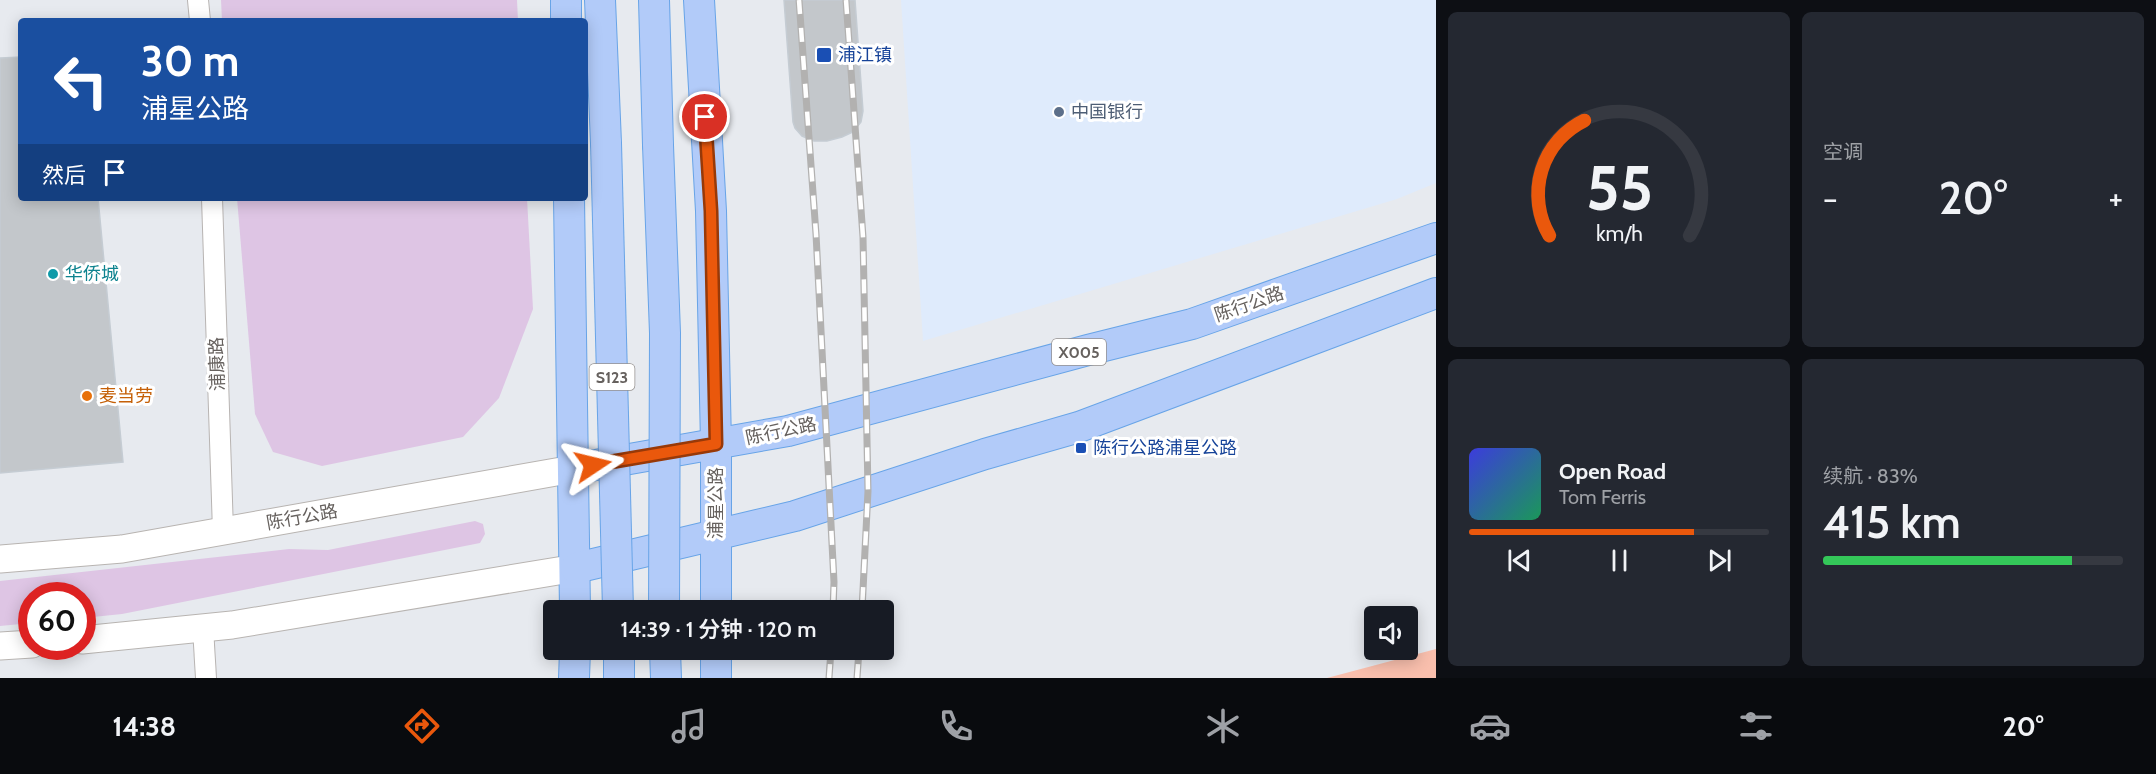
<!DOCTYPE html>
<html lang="zh">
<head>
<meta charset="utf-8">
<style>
	body { margin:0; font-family:Cabin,"Noto Sans SC",sans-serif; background:#242831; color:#f1f3f6; height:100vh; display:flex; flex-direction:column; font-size:22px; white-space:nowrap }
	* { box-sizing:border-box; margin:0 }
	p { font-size:20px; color:#9ea1a6 }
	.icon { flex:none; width:33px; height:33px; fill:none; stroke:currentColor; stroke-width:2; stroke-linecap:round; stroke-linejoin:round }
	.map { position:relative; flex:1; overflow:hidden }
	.panel { display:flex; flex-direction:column; gap:12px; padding:12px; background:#0d0f14; width:720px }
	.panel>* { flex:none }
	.hud { position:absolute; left:18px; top:18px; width:570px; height:183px; border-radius:6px; box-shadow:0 3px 15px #0003; background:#1a4fa0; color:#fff; overflow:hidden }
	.fabs { position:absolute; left:1364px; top:606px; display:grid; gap:12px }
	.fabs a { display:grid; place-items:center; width:54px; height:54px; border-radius:6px; background:#171b24; box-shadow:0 3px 15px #0003; font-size:30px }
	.speed { position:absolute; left:18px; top:582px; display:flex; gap:12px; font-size:30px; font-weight:700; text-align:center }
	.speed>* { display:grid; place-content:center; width:78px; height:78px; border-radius:50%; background:#171b24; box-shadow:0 3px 15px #0003; line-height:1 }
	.speed .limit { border:9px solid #d22; background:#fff; color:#111 }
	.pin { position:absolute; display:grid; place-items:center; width:51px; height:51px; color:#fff; margin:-26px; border:3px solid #fff; border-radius:50%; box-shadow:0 2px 6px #0007 }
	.me { position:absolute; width:66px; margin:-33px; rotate:80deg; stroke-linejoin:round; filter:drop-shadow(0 0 4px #0008) }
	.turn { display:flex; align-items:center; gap:21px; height:126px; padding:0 24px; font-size:27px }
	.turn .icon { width:78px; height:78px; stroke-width:2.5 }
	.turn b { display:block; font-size:42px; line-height:51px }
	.then { display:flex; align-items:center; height:57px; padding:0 24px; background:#0003; gap:12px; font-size:22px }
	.big { font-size:45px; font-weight:600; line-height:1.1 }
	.panel .tile { flex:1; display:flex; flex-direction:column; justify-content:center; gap:9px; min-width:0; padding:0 21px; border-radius:9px; background:#242831 }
	.panel .dial { align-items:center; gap:0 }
	.dial svg { height:156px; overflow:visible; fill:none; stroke:#363941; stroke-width:7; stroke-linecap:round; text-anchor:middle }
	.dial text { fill:#f1f3f6; stroke:none }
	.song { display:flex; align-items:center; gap:18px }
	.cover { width:72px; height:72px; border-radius:9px; background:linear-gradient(135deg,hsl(240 70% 55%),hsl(150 70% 35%)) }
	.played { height:6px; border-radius:3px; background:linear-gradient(90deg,#ea580c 75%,#363941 75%) }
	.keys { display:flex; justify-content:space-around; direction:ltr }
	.heat { display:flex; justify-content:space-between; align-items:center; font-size:33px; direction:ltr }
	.charge { height:9px; border-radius:4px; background:linear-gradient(90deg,#34c759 83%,#363941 0) }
	.panel .tiles { flex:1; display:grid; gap:12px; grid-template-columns:repeat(2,1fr) }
	.trip { position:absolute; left:543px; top:600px; width:351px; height:60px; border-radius:6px; background:#171b24; box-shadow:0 3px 15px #0003; font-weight:600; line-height:60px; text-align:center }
	.dock { display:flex; height:96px; justify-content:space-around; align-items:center; background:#090b0e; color:#9ea1a6 }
	.dock .icon { width:42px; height:42px }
	.dock .active { color:#ea580c }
	.dock b { font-size:27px; color:#f1f3f6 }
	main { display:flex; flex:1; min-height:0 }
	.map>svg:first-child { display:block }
	.commercial { fill:#dfebfc }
	.green { fill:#dec5e4 }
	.water { fill:#f9bfad }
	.building { fill:#c3c7cb; stroke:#c5ccd3; stroke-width:1.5 }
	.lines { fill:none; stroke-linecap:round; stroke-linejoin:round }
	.street-casing { stroke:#b8b4b2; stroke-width:22 }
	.secondary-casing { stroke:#b8b4b1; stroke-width:29 }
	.primary-casing { stroke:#68a4e7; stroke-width:32 }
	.street { stroke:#fff; stroke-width:20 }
	.secondary { stroke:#fff; stroke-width:27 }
	.primary { stroke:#b2cbf9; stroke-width:30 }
	.rail-casing { stroke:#b2b1b0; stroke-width:7 }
	.rail { stroke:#fff; stroke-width:4.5; stroke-dasharray:14; stroke-linecap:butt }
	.primary-bridge-casing { stroke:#68a4e7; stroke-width:32; stroke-linecap:butt }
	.primary-bridge { stroke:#b2cbf9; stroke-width:30 }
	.route-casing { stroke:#983908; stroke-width:15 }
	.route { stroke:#ea580c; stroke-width:10 }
	.transit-dot { fill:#1a4fb4; stroke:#fff; stroke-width:2 }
	.service-dot { fill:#5c6f8a; stroke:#fff; stroke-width:2 }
	.culture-dot { fill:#0f9aa8; stroke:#fff; stroke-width:2 }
	.food-dot { fill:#e8710a; stroke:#fff; stroke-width:2 }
	.labels { text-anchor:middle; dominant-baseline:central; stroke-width:6; stroke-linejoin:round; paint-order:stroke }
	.shield { fill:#fff; stroke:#94908e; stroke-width:1.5 }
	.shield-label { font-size:16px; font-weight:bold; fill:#66615e }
	.transit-label { font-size:18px; fill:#164399; stroke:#fff; text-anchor:start }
	.service-label { font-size:18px; fill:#4e5e75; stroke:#fff; text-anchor:start }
	.culture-label { font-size:18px; fill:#0d838f; stroke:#fff; text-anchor:start }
	.street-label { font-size:18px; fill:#66615e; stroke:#fff }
	.food-label { font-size:18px; fill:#c56008; stroke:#fff; text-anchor:start }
</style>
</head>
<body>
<main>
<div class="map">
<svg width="1436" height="678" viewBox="0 0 1436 678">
	<rect width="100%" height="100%" fill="#e7eaef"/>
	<polygon class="commercial" points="901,0 1436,0 1436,183 1397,199 923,341"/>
	<g class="green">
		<polygon points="221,0 517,0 518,21 222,21"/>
		<polygon points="237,198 527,198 533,309 499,398 463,437 322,466 273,452 255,414"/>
		<polygon points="475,521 483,524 485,534 480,543 122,614 83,618 82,596 32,596 31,623 0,626 0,581 289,549 328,550"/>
	</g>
	<polygon class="water" points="1436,649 1436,678 1327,678"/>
	<g class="building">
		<polygon points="784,0 855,0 863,111 861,122 853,132 842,137 827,141 814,141 802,136 795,128 793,122"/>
		<polygon points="21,57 21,198 98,198 123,462 0,473 0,58"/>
	</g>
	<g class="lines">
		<g class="street-casing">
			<g id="street">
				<polyline points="198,0 200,21"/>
				<polyline points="212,198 223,531"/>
				<polyline points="203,628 206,678"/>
			</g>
		</g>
		<g class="secondary-casing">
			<g id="secondary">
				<polyline points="0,559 122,549 573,469"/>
				<polyline points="82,640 232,625 576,568"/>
				<polyline points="0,646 32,644"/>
			</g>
		</g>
		<g class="primary-casing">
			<g id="primary">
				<polyline points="566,0 566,21"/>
				<polyline points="600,0 606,143"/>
				<polyline points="654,0 658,145"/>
				<polyline points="699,0 711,211 716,444 716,610"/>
				<polyline points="569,198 575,610"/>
				<polyline points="573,469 788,431 1088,350 1192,324 1436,238"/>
				<polyline points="576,568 795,516 985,454 1079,427 1436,293"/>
				<polyline points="619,650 619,678"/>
				<polyline points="665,650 666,678"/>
				<polyline points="716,650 716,678"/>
				<polyline points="574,678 575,650"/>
			</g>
		</g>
		<use href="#street" class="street"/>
		<use href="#secondary" class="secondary"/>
		<use href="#primary" class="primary"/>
		<g class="rail-casing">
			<g id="rail">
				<polyline points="799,0 816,234 834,582 833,610"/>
				<polyline points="846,0 863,237 868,491 862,610"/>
				<polyline points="829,678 831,650"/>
				<polyline points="857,678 859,650"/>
			</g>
		</g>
		<use href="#rail" class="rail"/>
		<g class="primary-bridge-casing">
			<g id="primary-bridge">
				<polyline points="606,143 618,610"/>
				<polyline points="658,145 665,333 664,610"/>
			</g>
		</g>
		<use href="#primary-bridge" class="primary-bridge"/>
	</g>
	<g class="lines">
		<g class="route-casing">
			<polyline id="route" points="593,465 716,444 711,211 705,117"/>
		</g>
		<use href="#route" class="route"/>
	</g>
	<g class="transit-dot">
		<rect x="816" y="47" width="16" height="16" rx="3"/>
		<rect x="1075" y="442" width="12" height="12" rx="3"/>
	</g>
	<circle class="service-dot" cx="1059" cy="112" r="6"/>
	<circle class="culture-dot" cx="53" cy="274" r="6"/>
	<circle class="food-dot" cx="87" cy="396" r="6"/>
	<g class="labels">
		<g class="shield">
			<rect x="1052" y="339" width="54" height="26" rx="4.5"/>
			<rect x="589.5" y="364" width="45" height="26" rx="4.5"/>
		</g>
		<g class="shield-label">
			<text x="1079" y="352">X005</text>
			<text x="612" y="377">S123</text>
		</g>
		<g class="transit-label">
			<text x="838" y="55">浦江镇</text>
			<text x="1093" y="448">陈行公路浦星公路</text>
		</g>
		<g class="service-label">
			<text x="1071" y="112">中国银行</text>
		</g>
		<g class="culture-label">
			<text x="65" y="274">华侨城</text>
		</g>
		<g class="street-label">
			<text transform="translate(1249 304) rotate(-19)">陈行公路</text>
			<text transform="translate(217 364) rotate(-92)">浦康路</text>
			<text transform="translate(781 431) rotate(-12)">陈行公路</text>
			<text transform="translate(716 503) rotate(-90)">浦星公路</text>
			<text transform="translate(302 517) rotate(-10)">陈行公路</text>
		</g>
		<g class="food-label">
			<text x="99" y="396">麦当劳</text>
		</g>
	</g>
</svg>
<div class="fabs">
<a><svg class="icon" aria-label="sound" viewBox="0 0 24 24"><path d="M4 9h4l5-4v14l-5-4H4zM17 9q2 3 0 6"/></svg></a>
</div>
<div class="speed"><div class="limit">60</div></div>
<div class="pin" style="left:705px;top:117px;background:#d93025"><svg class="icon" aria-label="arrive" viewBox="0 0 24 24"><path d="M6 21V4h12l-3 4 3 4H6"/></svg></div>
<svg class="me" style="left:593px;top:465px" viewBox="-20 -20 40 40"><path d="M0-17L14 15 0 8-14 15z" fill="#ea580c" stroke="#fff" stroke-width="4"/></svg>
<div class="trip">14:39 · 1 分钟 · 120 m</div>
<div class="hud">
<div class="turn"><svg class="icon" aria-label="left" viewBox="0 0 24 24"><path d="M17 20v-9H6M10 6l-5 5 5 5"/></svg><div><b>30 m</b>浦星公路</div></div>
<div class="then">然后<svg class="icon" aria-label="arrive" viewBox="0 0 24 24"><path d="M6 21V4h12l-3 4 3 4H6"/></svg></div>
</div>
</div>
<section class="panel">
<div class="tiles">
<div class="tile dial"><svg viewBox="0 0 100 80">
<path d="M14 69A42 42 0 1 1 86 69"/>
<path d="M14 69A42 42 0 0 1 32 10" stroke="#ea580c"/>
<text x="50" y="56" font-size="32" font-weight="700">55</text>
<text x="50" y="72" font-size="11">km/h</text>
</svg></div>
<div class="tile"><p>空调</p>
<div class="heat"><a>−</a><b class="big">20°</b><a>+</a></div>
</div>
<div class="tile">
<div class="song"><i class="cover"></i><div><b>Open Road</b><p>Tom Ferris</p></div></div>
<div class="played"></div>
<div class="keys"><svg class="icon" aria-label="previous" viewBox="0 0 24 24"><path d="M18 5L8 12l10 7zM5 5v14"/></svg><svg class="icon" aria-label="pause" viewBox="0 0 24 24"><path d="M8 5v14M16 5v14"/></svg><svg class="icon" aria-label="next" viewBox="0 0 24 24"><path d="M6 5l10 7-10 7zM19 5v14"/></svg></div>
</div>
<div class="tile"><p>续航 · 83%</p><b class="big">415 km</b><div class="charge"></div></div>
</div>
</section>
</main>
<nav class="dock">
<b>14:38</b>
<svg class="icon active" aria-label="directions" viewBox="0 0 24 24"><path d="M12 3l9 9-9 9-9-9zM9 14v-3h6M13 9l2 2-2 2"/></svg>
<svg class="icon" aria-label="music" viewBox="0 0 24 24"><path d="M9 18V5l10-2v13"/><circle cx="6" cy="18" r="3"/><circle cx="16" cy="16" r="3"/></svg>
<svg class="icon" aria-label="phone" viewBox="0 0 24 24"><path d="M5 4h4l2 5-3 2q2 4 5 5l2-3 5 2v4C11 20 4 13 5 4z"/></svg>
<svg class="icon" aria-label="climate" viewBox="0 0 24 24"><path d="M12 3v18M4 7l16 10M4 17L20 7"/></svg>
<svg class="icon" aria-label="car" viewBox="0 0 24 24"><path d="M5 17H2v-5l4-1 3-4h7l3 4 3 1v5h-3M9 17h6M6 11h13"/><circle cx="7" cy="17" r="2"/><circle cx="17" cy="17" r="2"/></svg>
<svg class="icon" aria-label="filters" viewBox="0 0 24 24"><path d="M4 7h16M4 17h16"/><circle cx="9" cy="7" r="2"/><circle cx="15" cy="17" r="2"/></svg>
<b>20°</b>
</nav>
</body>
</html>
